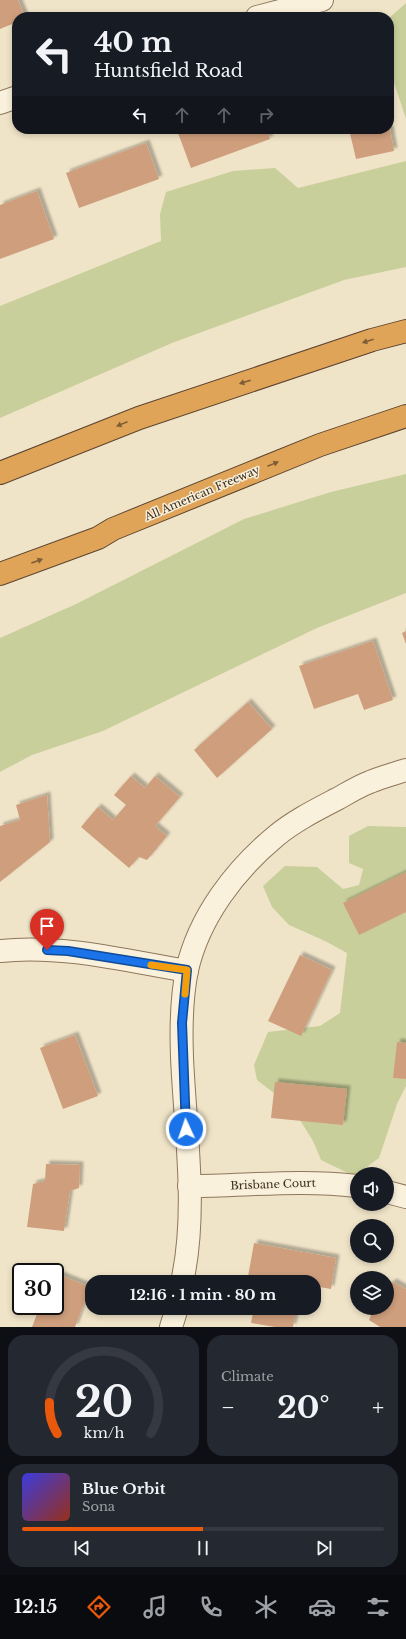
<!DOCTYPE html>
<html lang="en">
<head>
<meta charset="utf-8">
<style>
	body { margin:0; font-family:"Libre Baskerville",serif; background:#242831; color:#f1f3f6; height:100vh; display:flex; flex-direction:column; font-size:15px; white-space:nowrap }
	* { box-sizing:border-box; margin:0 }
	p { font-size:13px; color:#9ea1a6 }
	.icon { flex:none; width:22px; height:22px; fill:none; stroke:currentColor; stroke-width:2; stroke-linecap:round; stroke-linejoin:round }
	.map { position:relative; height:1327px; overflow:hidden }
	.panel { display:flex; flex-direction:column; gap:8px; padding:8px; background:#0d0f14; flex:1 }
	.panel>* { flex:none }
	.banner { position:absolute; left:12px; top:12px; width:382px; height:122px; border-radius:16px; box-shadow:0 2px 6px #0003; background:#171b24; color:#f1f3f6; overflow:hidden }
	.fabs { position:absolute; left:350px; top:1167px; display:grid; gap:8px }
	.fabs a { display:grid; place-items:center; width:44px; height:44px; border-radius:50%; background:#171b24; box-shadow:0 2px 6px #0003; font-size:20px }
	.speed { position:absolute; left:12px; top:1263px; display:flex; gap:8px; font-size:20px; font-weight:700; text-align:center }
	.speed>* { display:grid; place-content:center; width:52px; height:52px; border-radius:50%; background:#171b24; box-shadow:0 2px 6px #0003; line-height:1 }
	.speed .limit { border:2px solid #111; border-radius:6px; background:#fff; color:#111 }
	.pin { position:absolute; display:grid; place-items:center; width:34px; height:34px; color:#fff; margin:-41px -17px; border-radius:50% 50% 50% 0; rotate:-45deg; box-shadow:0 0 4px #0007 }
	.pin .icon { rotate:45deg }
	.me { position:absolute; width:44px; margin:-22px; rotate:357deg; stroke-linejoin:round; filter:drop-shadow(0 0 3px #0008) }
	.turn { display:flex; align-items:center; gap:14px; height:84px; padding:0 16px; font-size:18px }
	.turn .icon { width:52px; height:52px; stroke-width:2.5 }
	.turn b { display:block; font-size:28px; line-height:34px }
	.lanes { display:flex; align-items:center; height:38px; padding:0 16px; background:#0003; justify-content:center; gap:20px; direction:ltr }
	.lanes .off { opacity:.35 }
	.big { font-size:30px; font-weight:800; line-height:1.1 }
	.panel .widget { flex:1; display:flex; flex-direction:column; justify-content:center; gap:6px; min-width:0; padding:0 14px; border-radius:16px; background:#242831 }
	.panel .dial { align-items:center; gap:0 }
	.dial svg { height:104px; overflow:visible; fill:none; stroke:#363941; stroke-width:7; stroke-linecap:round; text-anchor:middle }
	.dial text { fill:#f1f3f6; stroke:none }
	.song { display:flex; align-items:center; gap:12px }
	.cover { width:48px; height:48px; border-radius:6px; background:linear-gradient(135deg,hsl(240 70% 55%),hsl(10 70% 35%)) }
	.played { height:4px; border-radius:2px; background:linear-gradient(90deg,#ea580c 50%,#363941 50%) }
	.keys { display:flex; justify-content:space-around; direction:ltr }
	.heat { display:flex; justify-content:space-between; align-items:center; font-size:22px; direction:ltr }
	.panel .tiles { flex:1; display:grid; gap:8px; grid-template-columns:1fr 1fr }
	.widget:last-child { grid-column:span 2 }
	.trip { position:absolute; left:85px; top:1275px; width:236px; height:40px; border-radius:16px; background:#171b24; box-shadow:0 2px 6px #0003; font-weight:800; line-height:40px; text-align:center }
	.menu { display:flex; height:64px; justify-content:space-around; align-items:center; background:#090b0e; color:#9ea1a6 }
	.menu .icon { width:28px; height:28px }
	.menu .active { color:#ea580c }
	.menu b { font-size:18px; color:#f1f3f6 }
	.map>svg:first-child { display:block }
	.green { fill:#c9cf9b }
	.building { fill:#cf9f7d; filter:url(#shadow) }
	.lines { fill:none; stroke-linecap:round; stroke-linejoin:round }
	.minor-casing { stroke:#8d765c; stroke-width:24 }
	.motorway-casing { stroke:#5b4430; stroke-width:24 }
	.minor { stroke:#faf1dc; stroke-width:22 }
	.motorway { stroke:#e0a458; stroke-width:22 }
	.oneway { fill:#7e5d36 }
	.route-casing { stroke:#114b97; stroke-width:10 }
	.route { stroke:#1a73e8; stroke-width:7 }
	.slow { stroke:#f59e0b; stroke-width:7 }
	.labels { text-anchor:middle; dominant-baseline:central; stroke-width:3; stroke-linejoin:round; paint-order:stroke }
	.street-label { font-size:11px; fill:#3d2e20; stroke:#f7eed8 }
</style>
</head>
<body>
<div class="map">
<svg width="406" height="1327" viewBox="0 0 406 1327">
	<defs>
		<filter id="shadow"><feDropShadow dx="3.5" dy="-3.5" stdDeviation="1" flood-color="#0004"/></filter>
	</defs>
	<rect width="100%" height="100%" fill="#f0e4c8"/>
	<g class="green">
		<polygon points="406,3 406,119 389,67 389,18"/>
		<polygon points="406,161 406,267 344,280 172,343 0,418 0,306 161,241 160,214 166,192 233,171 275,168 298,188"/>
		<polygon points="406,474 406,593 317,628 103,731 32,755 0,772 0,638 76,604 244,519 331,492"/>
		<polygon points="368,826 406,827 406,1086 397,1104 379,1158 354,1176 321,1160 313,1141 292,1107 257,1080 254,1065 268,1032 320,1026 340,1013 347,953 325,941 289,925 272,907 263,886 285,866 317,867 343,889 359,885 363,869 349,863 349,836"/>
	</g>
	<g class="building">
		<polygon points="0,0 18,0 25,17 17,17 17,22 0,29"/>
		<polygon points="189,129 267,129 270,139 191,168 178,133"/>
		<polygon points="349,129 390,129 394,151 356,159"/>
		<polygon points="146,143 159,179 79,208 66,173"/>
		<polygon points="37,191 54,239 0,259 0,205"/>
		<polygon points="406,631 406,644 402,633"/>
		<polygon points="373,641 393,700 364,710 358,694 314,709 299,666"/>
		<polygon points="248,702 272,729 217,778 194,750"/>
		<polygon points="131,776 145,788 155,776 180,797 155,826 167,836 147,860 139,857 129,868 81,827 98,807 113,820 126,805 114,795"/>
		<polygon points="47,795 50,842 0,882 0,826 20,820 16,805"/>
		<polygon points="406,872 406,912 359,935 343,903"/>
		<polygon points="300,955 332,970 301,1036 268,1021"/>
		<polygon points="75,1035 98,1096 63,1109 40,1048"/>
		<polygon points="397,1042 406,1043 406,1079 393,1078"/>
		<polygon points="275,1082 347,1089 343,1125 271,1118"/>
		<polygon points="46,1164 80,1165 79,1188 70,1191 64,1231 27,1227 33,1184 45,1181"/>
		<polygon points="254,1243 336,1258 331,1289 314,1286 314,1282 247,1282"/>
		<polygon points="55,1273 90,1287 75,1327 32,1327 40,1306 55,1306"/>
		<polygon points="393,1282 406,1289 406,1327 380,1327 369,1320 374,1308 387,1308 387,1287"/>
		<polygon points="242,1308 296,1308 293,1327 275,1327 251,1323 253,1313 242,1311"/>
	</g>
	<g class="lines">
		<g class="minor-casing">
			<g id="minor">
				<polyline points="257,17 322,0"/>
				<polyline points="0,103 17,97"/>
				<path d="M0,951C61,944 127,961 187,971"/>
				<path d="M189,1186C245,1186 301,1179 357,1186"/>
				<polyline points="387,1192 406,1197"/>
				<path d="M182,1282C198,1211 185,1129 182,1057C181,1031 182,995 187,970C199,917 235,870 276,836C294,821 316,810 337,799C348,793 359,786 370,782C382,777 394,774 406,770"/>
				<polyline points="171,1327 177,1308"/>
			</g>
		</g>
		<g class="motorway-casing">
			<g id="motorway">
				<polyline points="0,473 139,418 372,340 406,331"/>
				<polyline points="0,574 98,538 113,529 320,445 406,416"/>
			</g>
		</g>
		<use href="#minor" class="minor"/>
		<use href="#motorway" class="motorway"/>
	</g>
	<defs><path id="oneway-solid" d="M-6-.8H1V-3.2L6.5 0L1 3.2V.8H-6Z"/></defs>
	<g class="oneway">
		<use href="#oneway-solid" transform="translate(368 341) rotate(163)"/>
		<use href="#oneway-solid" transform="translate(245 382) rotate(162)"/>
		<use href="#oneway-solid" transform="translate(122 424) rotate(158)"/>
		<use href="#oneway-solid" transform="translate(273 464) rotate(-22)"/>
		<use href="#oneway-solid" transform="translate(37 561) rotate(-20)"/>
	</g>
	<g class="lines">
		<g class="route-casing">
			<polyline id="route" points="47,950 68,951 187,970 182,1023 186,1129"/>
		</g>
		<use href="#route" class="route"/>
		<polyline class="slow" points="151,965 187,970 185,994"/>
	</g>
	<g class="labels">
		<g class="street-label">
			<text transform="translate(202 493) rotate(-23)">All American Freeway</text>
			<text transform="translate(273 1184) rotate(-2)">Brisbane Court</text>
		</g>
	</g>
</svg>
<div class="fabs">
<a><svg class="icon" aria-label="sound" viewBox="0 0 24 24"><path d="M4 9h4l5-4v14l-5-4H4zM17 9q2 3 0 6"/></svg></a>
<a><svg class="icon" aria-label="search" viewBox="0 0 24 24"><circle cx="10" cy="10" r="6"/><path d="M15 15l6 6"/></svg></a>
<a><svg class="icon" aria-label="layers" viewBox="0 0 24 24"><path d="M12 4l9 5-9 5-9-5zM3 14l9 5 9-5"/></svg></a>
</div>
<div class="speed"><div class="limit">30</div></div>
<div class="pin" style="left:47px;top:950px;background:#d93025"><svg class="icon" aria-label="arrive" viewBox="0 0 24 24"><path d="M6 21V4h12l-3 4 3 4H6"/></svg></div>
<svg class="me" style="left:186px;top:1129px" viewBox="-20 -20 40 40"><circle r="17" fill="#1a73e8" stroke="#fff" stroke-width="3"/><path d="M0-11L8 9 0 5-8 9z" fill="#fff"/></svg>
<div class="trip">12:16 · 1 min · 80 m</div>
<div class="banner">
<div class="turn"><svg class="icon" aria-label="left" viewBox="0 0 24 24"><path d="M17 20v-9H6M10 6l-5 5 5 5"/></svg><div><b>40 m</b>Huntsfield Road</div></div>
<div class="lanes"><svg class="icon" aria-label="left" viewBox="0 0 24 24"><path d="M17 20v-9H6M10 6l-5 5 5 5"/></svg><svg class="icon off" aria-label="ahead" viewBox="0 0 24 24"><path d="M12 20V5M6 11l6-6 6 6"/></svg><svg class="icon off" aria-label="ahead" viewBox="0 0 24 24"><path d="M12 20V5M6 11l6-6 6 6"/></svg><svg class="icon off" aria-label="right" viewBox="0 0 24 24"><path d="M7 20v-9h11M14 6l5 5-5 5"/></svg></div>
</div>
</div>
<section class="panel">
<div class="tiles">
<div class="widget dial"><svg viewBox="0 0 100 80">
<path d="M14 69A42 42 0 1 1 86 69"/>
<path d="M14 69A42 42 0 0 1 8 45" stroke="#ea580c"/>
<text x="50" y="56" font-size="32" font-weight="700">20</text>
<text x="50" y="72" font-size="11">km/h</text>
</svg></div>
<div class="widget"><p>Climate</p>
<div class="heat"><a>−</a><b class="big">20°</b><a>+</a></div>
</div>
<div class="widget">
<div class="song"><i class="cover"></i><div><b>Blue Orbit</b><p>Sona</p></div></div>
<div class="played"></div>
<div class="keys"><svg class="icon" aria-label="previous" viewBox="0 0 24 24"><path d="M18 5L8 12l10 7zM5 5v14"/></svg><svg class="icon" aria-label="pause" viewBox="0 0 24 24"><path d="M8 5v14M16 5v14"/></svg><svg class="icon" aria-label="next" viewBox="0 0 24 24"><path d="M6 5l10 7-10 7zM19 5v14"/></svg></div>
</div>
</div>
</section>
<nav class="menu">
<b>12:15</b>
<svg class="icon active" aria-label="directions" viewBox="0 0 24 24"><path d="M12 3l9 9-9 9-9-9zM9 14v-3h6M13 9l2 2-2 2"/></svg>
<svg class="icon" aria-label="music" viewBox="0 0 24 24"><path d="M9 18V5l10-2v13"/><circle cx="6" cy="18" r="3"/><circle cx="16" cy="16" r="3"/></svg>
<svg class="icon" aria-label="phone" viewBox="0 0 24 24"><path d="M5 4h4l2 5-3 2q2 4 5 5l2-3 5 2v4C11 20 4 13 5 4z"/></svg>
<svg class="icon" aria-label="climate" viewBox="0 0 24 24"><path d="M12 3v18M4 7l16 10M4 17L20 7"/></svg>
<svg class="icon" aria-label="car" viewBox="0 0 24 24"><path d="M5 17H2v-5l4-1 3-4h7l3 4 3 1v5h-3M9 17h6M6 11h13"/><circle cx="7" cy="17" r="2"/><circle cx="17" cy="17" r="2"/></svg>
<svg class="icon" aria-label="filters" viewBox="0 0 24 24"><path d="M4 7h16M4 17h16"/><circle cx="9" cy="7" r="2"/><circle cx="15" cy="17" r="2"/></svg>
</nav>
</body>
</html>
